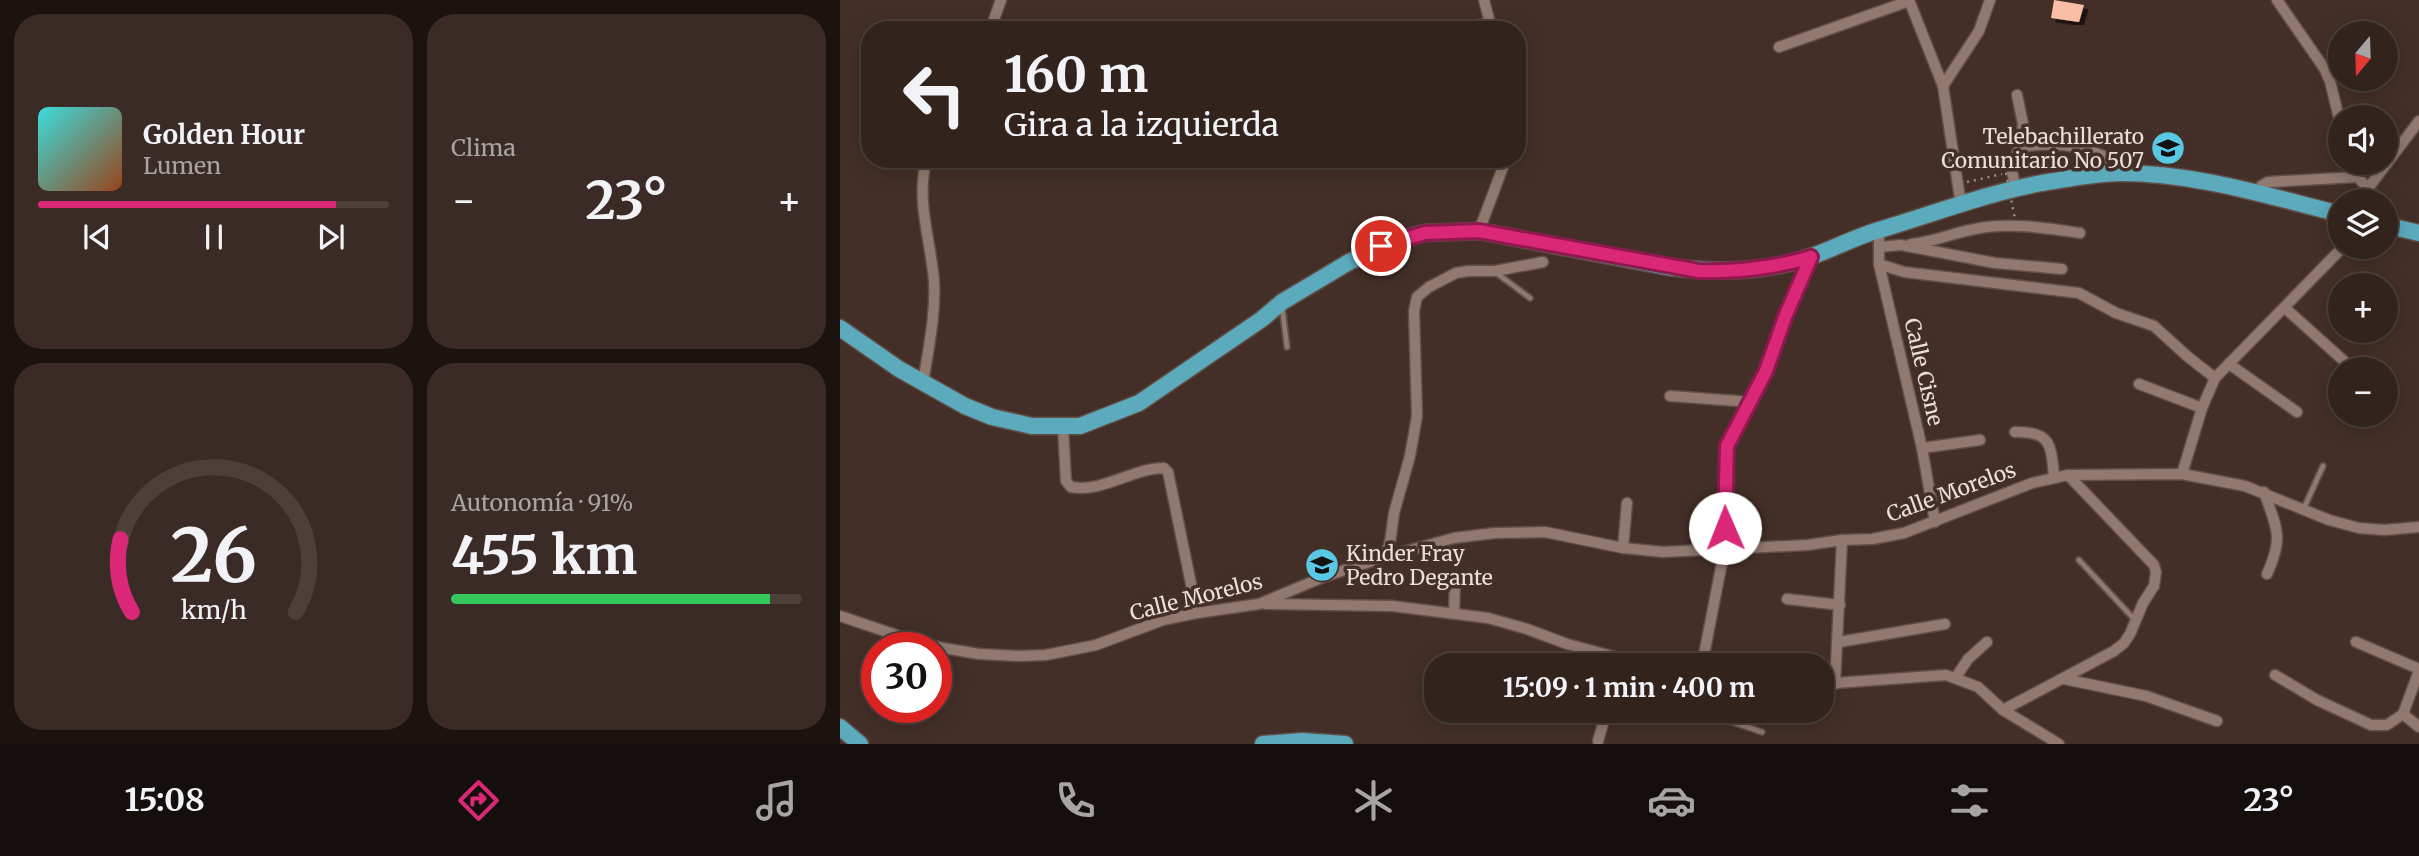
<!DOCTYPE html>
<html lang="es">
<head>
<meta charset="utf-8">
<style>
	body { margin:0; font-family:Merriweather,serif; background:#3a2b26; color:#f1f3f6; height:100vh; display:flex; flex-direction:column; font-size:26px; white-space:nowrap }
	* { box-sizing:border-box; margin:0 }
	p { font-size:23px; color:#a8a4a4 }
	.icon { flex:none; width:38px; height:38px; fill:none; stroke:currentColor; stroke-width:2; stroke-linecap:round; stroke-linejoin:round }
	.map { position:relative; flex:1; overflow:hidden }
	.panel { display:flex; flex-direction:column; gap:14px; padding:14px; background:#1c1310; width:840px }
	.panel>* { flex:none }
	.top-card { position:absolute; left:21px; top:21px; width:665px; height:147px; border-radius:28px; box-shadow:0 4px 18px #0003,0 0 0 2px #4d403b; background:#32231d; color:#f1f3f6; overflow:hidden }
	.needle { width:46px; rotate:199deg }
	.fabs { position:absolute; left:1488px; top:21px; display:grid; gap:14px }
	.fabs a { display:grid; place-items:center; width:70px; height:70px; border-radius:50%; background:#32231d; box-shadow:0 4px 18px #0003,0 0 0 2px #4d403b; font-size:35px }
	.speed { position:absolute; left:21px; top:632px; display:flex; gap:14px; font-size:35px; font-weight:700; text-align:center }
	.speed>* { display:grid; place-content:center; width:91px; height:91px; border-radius:50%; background:#32231d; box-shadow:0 4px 18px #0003,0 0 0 2px #4d403b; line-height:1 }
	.speed .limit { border:10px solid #d22; background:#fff; color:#111 }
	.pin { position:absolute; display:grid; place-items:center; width:60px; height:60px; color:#fff; margin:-30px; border:4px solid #fff; border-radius:50%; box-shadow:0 2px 7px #0007 }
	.me { position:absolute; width:77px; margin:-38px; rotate:359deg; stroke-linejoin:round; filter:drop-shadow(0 0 5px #0008) }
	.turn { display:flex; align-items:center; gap:24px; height:147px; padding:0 28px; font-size:32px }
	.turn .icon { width:91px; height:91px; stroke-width:2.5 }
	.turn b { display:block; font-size:49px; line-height:60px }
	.big { font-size:52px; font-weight:700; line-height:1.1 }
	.panel .tile { flex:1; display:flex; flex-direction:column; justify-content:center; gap:10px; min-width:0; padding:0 24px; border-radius:28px; background:#3a2b26 }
	.panel .dial { align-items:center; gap:0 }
	.dial svg { height:182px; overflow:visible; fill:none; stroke:#4d403b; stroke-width:7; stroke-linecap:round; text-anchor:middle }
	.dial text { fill:#f1f3f6; stroke:none }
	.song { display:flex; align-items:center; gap:21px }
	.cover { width:84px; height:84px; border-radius:10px; background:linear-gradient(135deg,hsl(180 70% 55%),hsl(20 70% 35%)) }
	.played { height:7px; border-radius:4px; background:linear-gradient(90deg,#db2777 85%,#4d403b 85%) }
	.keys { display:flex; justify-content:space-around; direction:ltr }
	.heat { display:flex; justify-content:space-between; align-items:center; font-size:38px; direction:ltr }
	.charge { height:10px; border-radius:5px; background:linear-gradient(90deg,#34c759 91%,#4d403b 0) }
	.panel .tiles { flex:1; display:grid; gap:14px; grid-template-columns:repeat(2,1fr) }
	.trip { position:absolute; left:584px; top:653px; width:410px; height:70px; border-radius:28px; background:#32231d; box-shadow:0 4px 18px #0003,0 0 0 2px #4d403b; font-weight:700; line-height:70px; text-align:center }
	.tab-bar { display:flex; height:112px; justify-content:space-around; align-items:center; background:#140e0c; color:#a8a4a4 }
	.tab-bar .icon { width:49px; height:49px }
	.tab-bar .selected { color:#db2777 }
	.tab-bar b { font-size:32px; color:#f1f3f6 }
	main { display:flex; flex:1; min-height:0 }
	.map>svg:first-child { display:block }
	.building { fill:#fabda5; filter:url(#shadow) }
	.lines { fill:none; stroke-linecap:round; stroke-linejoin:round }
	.service-casing { stroke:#604e48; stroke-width:8 }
	.minor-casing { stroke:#604e48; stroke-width:13 }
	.primary-casing { stroke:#604e48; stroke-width:19 }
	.path { stroke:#9e8d87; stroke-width:2.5; stroke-dasharray:2 5; stroke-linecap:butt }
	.service { stroke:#917970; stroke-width:4.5 }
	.minor { stroke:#917970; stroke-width:10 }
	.primary { stroke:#5babbd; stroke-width:16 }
	.path-bridge { stroke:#9e8d87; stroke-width:2.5; stroke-dasharray:2 5; stroke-linecap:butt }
	.route-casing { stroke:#8e194d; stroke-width:18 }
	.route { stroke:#db2777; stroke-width:12 }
	.labels { text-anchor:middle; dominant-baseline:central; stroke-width:7; stroke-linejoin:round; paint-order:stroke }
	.poi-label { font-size:21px; fill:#ecded9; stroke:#432f27; text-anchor:end }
	.street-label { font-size:21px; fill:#ecded9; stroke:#432f27 }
</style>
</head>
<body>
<main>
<section class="panel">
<div class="tiles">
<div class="tile">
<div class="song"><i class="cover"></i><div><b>Golden Hour</b><p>Lumen</p></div></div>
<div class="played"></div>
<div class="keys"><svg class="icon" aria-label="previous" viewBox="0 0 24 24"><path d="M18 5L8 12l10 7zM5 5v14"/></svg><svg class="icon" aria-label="pause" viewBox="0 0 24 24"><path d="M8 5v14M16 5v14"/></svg><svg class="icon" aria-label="next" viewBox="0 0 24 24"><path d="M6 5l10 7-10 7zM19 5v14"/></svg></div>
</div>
<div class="tile"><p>Clima</p>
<div class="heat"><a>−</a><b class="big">23°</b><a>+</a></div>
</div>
<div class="tile dial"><svg viewBox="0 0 100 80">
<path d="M14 69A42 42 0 1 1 86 69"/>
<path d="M14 69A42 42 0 0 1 9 37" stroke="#db2777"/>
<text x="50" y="56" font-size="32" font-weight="700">26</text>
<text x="50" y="72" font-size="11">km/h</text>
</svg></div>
<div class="tile"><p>Autonomía · 91%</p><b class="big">455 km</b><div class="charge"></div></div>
</div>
</section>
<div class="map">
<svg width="1579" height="744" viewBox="0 0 1579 744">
	<defs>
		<filter id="shadow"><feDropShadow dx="4.5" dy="4.5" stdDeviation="0" flood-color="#0009"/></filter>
	</defs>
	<rect width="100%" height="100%" fill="#432f27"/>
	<polygon class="building" points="1214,0 1244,5 1239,22 1211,18"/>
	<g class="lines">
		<g class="service-casing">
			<g id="service">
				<polyline points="655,272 690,298"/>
				<polyline points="442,306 447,347"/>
				<polyline points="1464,508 1483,466"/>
				<polyline points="1239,560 1295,620"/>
				<polyline points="875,710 877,717 922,732"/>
			</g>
		</g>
		<g class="minor-casing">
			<g id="minor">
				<polyline points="644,0 651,27"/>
				<polyline points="1069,0 1103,86 1121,205"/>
				<polyline points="1437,0 1484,68 1490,81 1500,122"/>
				<polyline points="150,30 161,0"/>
				<polyline points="614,30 649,23"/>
				<polyline points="939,47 1069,1"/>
				<polyline points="1103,86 1139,31 1150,0"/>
				<polyline points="1177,95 1183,124 1180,147"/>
				<path d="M1509,163C1515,178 1529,187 1538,201"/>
				<polyline points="1529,187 1579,121"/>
				<path d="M1176,189L1171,167L1180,147C1228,139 1251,149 1294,170"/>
				<polyline points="1419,194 1421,186 1428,182 1517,177"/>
				<polyline points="1039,230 1039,264 1082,448 1095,522"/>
				<polyline points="639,231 666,159"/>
				<path d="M1071,244C1094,242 1113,233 1135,229C1169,222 1206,228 1240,233"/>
				<polyline points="1039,247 1061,245 1155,263 1222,269"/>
				<polyline points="1039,264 1064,272 1239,293 1276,313 1314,326 1347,356 1375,378"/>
				<polyline points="1445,308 1513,369"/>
				<polyline points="1389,364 1457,412"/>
				<path d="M83,383C88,350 96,315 94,281C91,242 75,198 87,159"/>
				<polyline points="1299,384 1362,408"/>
				<polyline points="830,396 911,402"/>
				<path d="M223,427L226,481L231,487C262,493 293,468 324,468L328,472L357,613"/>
				<path d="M1175,432C1211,431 1211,445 1214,476"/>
				<polyline points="1082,448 1140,440"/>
				<polyline points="1342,474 1362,408 1375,378 1503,247"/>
				<path d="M1424,492C1437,529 1444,537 1427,574"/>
				<polyline points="783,548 787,503"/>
				<polyline points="545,557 550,542 554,513 570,456 577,416 574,311 577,297 589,287 616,273 628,271 655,271 703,262"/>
				<polyline points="947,599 1000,605"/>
				<polyline points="425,604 552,606 648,618 687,629 727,644 805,665"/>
				<polyline points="614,613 615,581"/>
				<polyline points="0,616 59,636 103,648 139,654 180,656 206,655 256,645 323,620 357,613 419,604 486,576 545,557 614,538 655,533 705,532 783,548 823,552 968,545 1002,540 1032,539 1064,533 1192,483 1228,475 1342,474 1405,486 1489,520 1519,528 1544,530 1579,527"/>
				<polyline points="999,642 1105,624"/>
				<polyline points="1516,642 1579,669"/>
				<polyline points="862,665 885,547 884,489 887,446 891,434 911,402 926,371 945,317 971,257"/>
				<polyline points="1435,675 1477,700 1531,725 1547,725 1563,714 1579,671"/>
				<polyline points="1116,677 1128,659 1147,642"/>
				<polyline points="1224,679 1306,696 1377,721"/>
				<polyline points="982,684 1106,675 1138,687 1163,710 1219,744"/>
				<polyline points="995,684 1002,540"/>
				<polyline points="1163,710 1274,651 1284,643 1290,634 1303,603 1314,586 1316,572 1314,565 1228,475"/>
				<polyline points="1563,714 1579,727"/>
				<polyline points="758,741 767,710"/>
			</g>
		</g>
		<g class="primary-casing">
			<g id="primary">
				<polyline points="1545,225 1579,233"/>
				<path d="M0,328L59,369L125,406L152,417L192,426H240L299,403L422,319L442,302L509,262L555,241L585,233L639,231L828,267C876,273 924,273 970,257C993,249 1015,237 1039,230C1093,214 1147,193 1202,183C1228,179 1255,173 1281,173C1355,173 1428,196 1500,214"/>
				<polyline points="0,727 20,744"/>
				<polyline points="423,744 462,741 505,744"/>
			</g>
		</g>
		<polyline class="path" points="1127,182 1162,174"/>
		<use href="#service" class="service"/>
		<use href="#minor" class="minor"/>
		<use href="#primary" class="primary"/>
		<polyline class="path-bridge" points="1166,173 1175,219"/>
	</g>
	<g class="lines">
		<g class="route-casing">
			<path id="route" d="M541,246L585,233L639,231L859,271C898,272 934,268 971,257L945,317L926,371L887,446L885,528"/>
		</g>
		<use href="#route" class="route"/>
	</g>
	<defs>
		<g id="school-disc" transform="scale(1.75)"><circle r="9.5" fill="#59c8e5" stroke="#432f27"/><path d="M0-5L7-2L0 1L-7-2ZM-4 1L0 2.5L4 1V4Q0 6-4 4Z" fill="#111"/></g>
	</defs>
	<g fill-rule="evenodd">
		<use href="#school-disc" x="1328" y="148"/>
		<use href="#school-disc" x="482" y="565"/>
	</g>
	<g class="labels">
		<g class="poi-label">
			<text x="1304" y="136">Telebachillerato<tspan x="1304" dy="24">Comunitario No 507</tspan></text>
			<text x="506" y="553" text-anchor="start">Kinder Fray<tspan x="506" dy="24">Pedro Degante</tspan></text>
		</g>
		<g class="street-label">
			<text transform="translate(1084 372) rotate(77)">Calle Cisne</text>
			<text transform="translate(1111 492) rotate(-20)">Calle Morelos</text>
			<text transform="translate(356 597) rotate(-14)">Calle Morelos</text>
		</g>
	</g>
</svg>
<div class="fabs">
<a><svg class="needle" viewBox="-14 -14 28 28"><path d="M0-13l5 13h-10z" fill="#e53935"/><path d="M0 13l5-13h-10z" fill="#a8a4a4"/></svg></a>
<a><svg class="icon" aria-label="sound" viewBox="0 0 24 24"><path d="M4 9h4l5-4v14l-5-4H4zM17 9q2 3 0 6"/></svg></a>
<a><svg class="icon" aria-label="layers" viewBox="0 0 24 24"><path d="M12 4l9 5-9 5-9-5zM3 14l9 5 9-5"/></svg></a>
<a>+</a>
<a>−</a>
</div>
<div class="speed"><div class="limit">30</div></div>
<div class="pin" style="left:541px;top:246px;background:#d93025"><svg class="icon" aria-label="arrive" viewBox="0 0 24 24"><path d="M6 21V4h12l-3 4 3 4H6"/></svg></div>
<svg class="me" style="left:885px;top:528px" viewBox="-20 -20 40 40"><circle r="19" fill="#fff"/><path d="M0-13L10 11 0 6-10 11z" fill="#db2777"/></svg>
<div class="trip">15:09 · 1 min · 400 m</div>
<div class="top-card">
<div class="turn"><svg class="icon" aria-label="left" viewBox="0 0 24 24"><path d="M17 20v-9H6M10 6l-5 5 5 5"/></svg><div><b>160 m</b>Gira a la izquierda</div></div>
</div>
</div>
</main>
<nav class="tab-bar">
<b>15:08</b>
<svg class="icon selected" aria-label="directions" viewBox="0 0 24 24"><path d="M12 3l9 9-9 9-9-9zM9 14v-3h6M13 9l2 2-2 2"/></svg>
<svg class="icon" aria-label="music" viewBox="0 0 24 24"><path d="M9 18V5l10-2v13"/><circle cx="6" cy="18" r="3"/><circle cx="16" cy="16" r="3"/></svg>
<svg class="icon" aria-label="phone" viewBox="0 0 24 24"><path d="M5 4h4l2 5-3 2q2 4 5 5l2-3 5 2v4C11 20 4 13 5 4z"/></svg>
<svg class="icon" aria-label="climate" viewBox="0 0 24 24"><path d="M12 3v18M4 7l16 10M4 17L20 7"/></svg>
<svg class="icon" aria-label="car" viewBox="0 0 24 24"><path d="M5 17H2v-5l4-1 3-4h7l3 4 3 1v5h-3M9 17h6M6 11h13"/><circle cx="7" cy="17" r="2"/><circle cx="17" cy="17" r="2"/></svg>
<svg class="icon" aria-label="filters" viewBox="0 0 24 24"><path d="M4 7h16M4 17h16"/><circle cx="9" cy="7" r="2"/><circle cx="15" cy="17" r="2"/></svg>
<b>23°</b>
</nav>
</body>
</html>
